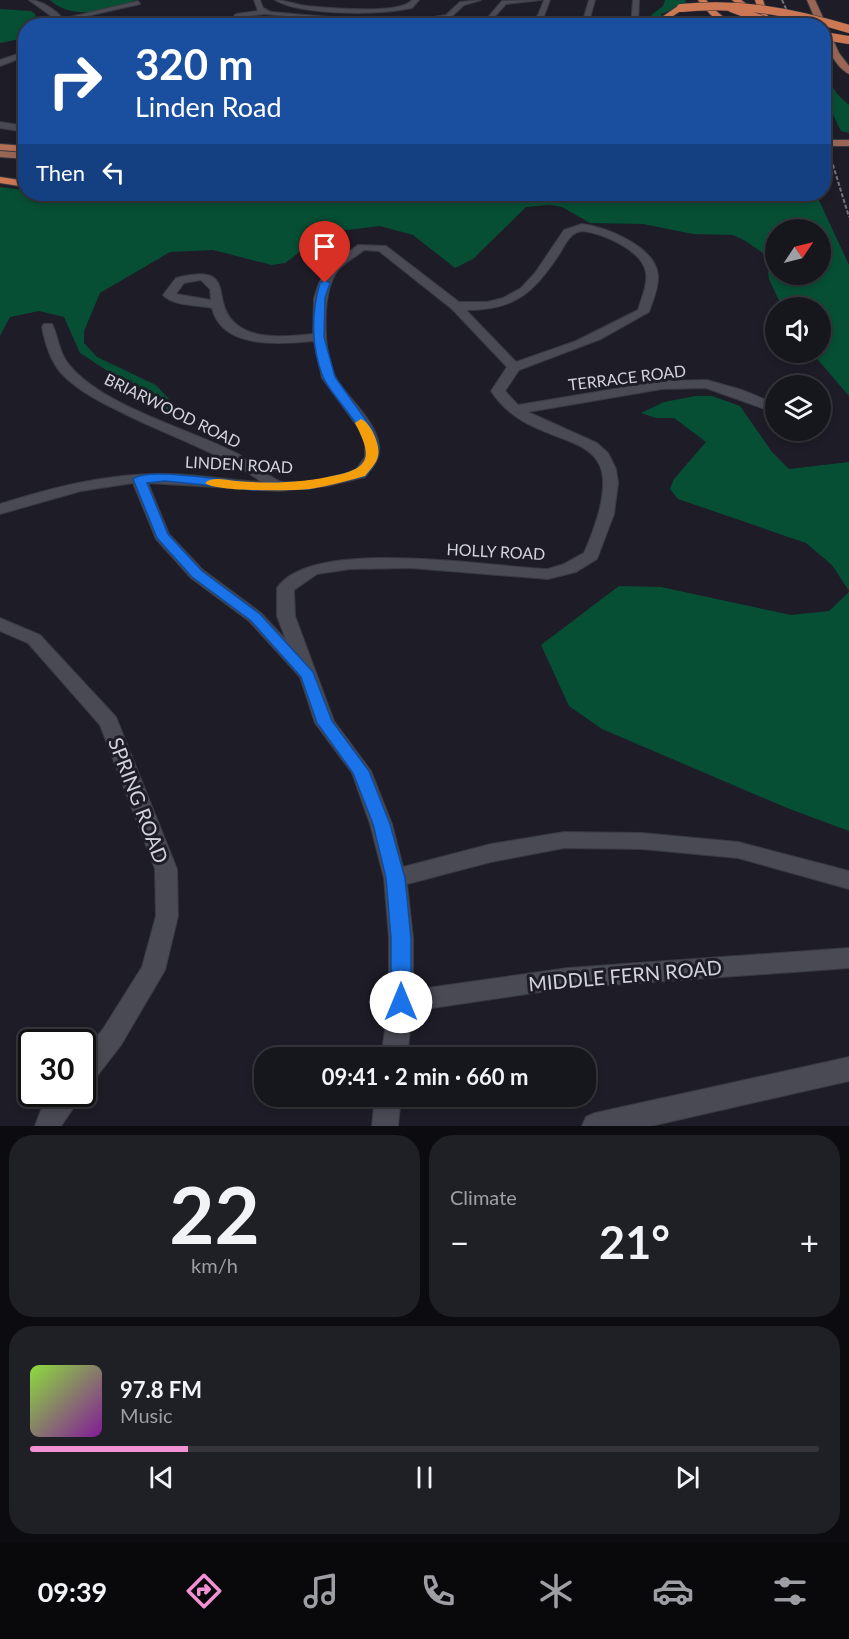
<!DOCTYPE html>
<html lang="en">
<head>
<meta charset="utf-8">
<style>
	body { margin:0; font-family:Lato,sans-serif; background:#1f1f26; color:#f1f3f6; height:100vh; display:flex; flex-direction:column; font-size:22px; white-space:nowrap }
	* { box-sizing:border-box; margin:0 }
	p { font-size:20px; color:#9e9fa4 }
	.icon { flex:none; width:33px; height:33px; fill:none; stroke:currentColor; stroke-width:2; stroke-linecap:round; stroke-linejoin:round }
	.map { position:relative; height:1126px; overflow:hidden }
	.sheet { display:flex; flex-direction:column; gap:9px; padding:9px; background:#0c0c10; flex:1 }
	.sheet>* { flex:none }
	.guide { position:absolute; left:18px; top:18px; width:813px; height:183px; border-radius:24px; box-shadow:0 3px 9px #0003,0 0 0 2px #35353b; background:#1a4fa0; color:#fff; overflow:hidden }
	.needle { width:39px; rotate:55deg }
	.buttons { position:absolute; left:765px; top:219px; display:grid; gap:12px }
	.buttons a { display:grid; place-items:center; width:66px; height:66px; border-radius:50%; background:#16161d; box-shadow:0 3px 9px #0003,0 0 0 2px #35353b; font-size:30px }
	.speed { position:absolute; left:18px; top:1029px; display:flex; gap:12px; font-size:30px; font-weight:700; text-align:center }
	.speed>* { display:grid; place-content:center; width:78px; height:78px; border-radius:50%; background:#16161d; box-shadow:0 3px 9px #0003,0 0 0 2px #35353b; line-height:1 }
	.speed .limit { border:3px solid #111; border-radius:9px; background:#fff; color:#111 }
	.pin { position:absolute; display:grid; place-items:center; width:51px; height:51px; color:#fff; margin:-62px -26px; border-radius:50% 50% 50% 0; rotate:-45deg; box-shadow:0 0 6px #0007 }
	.pin .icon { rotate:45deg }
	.me { position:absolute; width:66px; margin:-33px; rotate:0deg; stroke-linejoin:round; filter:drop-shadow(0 0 4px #0008) }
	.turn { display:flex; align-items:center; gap:21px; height:126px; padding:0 18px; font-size:27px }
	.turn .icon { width:78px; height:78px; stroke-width:2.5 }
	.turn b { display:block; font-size:42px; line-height:51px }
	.then { display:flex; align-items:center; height:57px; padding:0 18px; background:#0003; gap:12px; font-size:22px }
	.big { font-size:45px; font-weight:700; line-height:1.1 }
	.sheet .widget { flex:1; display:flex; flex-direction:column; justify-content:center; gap:9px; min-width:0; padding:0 21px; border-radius:24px; background:#1f1f26 }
	.sheet .dial { align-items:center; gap:0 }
	.dial b { font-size:78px; line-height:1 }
	.song { display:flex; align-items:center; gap:18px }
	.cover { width:72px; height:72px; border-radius:9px; background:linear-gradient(135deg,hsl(90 70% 55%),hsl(290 70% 35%)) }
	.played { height:6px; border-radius:3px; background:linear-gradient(90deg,#f391d5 20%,#35353b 20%) }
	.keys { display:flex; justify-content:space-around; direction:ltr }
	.heat { display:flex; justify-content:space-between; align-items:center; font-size:33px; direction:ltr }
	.sheet .tiles { flex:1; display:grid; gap:9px; grid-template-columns:1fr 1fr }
	.widget:last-child { grid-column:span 2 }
	.trip { position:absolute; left:254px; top:1047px; width:342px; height:60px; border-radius:24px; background:#16161d; box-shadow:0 3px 9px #0003,0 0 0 2px #35353b; font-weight:700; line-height:60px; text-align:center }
	.menu { display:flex; height:96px; justify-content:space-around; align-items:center; background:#09090c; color:#9e9fa4 }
	.menu .icon { width:42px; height:42px }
	.menu .on { color:#f391d5 }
	.menu b { font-size:27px; color:#f1f3f6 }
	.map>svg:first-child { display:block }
	.forest { fill:#064f35; fill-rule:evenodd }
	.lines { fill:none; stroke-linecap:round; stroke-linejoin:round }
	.minor-casing { stroke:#393940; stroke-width:2 }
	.tertiary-casing { stroke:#393940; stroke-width:2 }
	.primary-casing { stroke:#393940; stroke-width:2 }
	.trunk-casing { stroke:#393940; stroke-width:2 }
	.motorway-casing { stroke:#393940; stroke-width:2 }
	.minor { fill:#4a4a55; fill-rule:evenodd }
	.tertiary { fill:#4a4a55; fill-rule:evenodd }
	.primary { fill:#965; fill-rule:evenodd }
	.trunk { fill:#b36f55; fill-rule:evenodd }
	.motorway { fill:#cd7855; fill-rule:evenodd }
	.rail { stroke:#74737c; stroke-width:2; stroke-dasharray:4 2; stroke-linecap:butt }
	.motorway-bridge-casing { stroke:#393940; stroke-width:9; stroke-linecap:butt }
	.motorway-bridge { stroke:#cd7855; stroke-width:8 }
	.route { fill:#1a73e8; stroke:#114b97; stroke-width:1.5 }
	.slow { fill:#f59e0b }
	.labels { text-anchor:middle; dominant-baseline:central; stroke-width:6; stroke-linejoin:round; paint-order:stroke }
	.street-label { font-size:16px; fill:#d3d3da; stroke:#1e1d27 }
	.near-street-label { font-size:20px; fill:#d3d3da; stroke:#1e1d27 }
</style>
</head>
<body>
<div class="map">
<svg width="849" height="1126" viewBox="0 0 849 1126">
	<rect width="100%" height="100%" fill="#1e1d27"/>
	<g class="forest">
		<path d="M50,0H136C111,11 72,21 50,0Z"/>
		<polygon points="665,0 685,0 687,4 661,14 665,25 652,25 649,17 663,6"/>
		<polygon points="0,9 31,11 35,14 38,25 26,26 25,38 0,43"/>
		<path d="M824,72L837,94L849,105V133L841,131C831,110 823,96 824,72Z"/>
		<path d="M0,187L25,190L26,194H816L849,265V396L812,353L820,352V308L782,307L769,279L766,255L744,240L733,235L693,234L643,224L590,223L562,207L549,205L526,207L473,259L455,268L413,235L380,226L322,233L292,258L285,263L272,265L213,250L170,252L100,293L84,331V343L97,357L156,385L169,399V411L80,353L64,317L39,311L10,317L0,336ZM776,230H820V274H776Z"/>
		<polygon points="695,396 712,396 740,406 772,452 789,469 849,462 849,591 832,565 806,543 678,499 670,489 674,479 706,442 674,418 656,418 641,413 664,402"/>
		<polygon points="619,586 661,587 791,615 829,611 849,592 849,831 787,808 602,729 569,706 541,645"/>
	</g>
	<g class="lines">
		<g class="minor-casing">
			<g id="minor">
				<polygon points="254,0 260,0 263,8 271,12 375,21 416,20 446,15 460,2 481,0 464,5 450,18 416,24 375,25 265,14 240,17 232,26 179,26 158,20 161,18 182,22 227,23 236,14 258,11"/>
				<path d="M275,0C286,0 296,5 307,6C328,8 400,15 412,0H419L412,8C381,15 302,16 275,0Z"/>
				<polygon points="541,0 506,4 489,23 477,26 485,21 502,1"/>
				<polygon points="544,0 550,0 544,16 535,26 527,26 538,15"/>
				<polygon points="589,0 595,0 590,18 583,26 575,26 584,17"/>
				<polygon points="633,0 639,0 638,26 631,26"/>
				<polygon points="138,1 140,4 61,22 58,20"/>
				<polygon points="0,122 26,126 26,132 0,128"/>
				<path d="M582,224C606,227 655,246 658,275C659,287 653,300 649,312L601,339L519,370L505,391L518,405L662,381L707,380L742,390L776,404V413L706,388L662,389L528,412L597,443L608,453L616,469L618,483L614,514L597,559L576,572L548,579L411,568L350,569L317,574L294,590L295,616L334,721L371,771L392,824L403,867L491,844L564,832L642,833L738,842L849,871V889L738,858L642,849L564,848L491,862L407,884L413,938V990L568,968L849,948V968L568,988L412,1011L407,1058H381L389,1002V938L384,878L370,824L352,773L315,723L300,677L249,621L191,578L156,539L133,483L81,491L0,514V504C54,487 109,473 166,474C198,474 230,481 262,482C220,453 172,437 127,415C104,404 79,392 61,373C50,360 45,343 42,327L44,324H52C59,338 59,354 70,366C105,407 187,428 236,453C247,459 273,480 282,482C301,486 336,476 355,471L365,457V444L360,430L322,378L314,341C282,344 222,350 212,308C198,305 173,306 163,295L176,278C240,262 208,301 236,324C256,341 288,336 313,334L314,298L319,283L328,267L358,245L386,246L459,302H487L503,298L521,288L535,273L564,230ZM582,231C602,233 643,250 646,273C648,285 641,299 638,310L576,341L516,362L466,310C515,310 534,293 560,253C566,243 570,233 582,231ZM364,250L379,251L452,309L507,367L491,391C540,466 647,408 584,553L564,564L548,569C489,567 312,536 277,588V616L286,640L261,613L203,570L169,534L148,483L279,491L328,486L365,477C373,467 381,458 379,445C375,420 350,400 337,380C323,356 321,297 336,273C341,264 356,257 364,250ZM201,280L210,289L211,300L176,294L184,283Z"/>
				<polygon points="0,618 40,635 116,717 177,869 178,916 165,970 121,1045 91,1084 82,1088 82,1055 103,1029 142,967 156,916 155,869 100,725 28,643 0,631"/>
				<polygon points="849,1057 849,1081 651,1126 582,1126 586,1117 595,1113"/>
				<polygon points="82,1093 83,1094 61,1126 35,1126 41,1110 54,1094"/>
				<polygon points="375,1096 401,1096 398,1126 372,1126"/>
			</g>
		</g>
		<g class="tertiary-casing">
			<g id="tertiary">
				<path d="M29,0C42,0 62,13 67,26H59L58,21Z"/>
				<polygon points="26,51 26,56 0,66 0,60"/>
			</g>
		</g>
		<g class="primary-casing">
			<g id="primary">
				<path d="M807,0H815L839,53L849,66V74C833,65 824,43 824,26H818Z"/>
				<rect x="824" y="140" width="25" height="6"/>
				<polygon points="0,151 26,153 26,159 0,157"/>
			</g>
		</g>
		<g class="trunk-casing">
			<polygon id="trunk" points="0,144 26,146 26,152 0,150"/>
		</g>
		<g class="motorway-casing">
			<g id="motorway">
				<path d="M698,0H706L715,10L734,26C718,26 708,12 698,0Z"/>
				<polygon points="732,0 741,0 751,7 744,9"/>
				<polygon points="755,0 763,0 771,26 763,26"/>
				<polygon points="678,6 685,8 670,18 674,26 666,26 662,17"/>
				<polygon points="0,177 26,181 26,187 0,183"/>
			</g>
		</g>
		<use href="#minor" class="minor"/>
		<use href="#tertiary" class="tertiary"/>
		<use href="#primary" class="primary"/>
		<use href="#trunk" class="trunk"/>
		<use href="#motorway" class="motorway"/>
		<g class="rail">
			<polyline points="782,0 794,26"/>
			<polyline points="824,120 831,143"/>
			<polyline points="824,136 849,217"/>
		</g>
		<g class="motorway-bridge-casing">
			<g id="motorway-bridge">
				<path d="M681,8C740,2 793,12 849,29"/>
				<polyline points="731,8 779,26"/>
				<polyline points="824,36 849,40"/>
			</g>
		</g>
		<use href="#motorway-bridge" class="motorway-bridge"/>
	</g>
	<path class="route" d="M325,280L330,283L325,298L324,337L335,377L373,430L378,444V457L372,468L365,476L309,489L253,490L165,481L147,483L168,534L202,571L260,614L313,672L332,721L369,771L390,824L405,878L411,938V1002L408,1008L401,1011L394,1008L391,1002V938L386,878L373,824L353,773L317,723L301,677L250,620L192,577L157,538L133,479C147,466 231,482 254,483C269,483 284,482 299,482C313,482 326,478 340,475C405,460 335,405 323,377C311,347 311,313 320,283Z"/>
	<path class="slow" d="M361,419C371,423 381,446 378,456C377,463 369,471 365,476C347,481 328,486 310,489C294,491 215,492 205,483C212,476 226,480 236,481C270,484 303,483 337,475C374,467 370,452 355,423Z"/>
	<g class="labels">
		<g class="street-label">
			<text transform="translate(627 377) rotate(-7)">TERRACE ROAD</text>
			<text transform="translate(173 410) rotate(26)">BRIARWOOD ROAD</text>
			<text transform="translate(239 464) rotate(3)">LINDEN ROAD</text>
			<text transform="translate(496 551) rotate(3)">HOLLY ROAD</text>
		</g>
		<g class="near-street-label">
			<text transform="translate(139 800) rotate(69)">SPRING ROAD</text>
			<text transform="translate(625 975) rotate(-5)">MIDDLE FERN ROAD</text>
		</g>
	</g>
</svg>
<div class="buttons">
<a><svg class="needle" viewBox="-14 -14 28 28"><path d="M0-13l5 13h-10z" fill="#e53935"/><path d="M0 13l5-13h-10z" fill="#9e9fa4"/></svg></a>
<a><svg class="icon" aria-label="sound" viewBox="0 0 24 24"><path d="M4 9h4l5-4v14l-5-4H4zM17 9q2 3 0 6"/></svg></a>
<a><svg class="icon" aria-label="layers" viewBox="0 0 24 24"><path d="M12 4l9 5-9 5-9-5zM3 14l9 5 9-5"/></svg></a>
</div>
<div class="speed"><div class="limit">30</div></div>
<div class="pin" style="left:325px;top:283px;background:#d93025"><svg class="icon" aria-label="arrive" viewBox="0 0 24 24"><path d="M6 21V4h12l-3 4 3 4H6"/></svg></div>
<svg class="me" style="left:401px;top:1002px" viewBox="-20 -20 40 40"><circle r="19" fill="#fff"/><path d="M0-13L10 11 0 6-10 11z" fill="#1a73e8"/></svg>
<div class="trip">09:41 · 2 min · 660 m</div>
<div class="guide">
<div class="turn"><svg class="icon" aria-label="right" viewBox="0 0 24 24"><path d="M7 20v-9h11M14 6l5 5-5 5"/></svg><div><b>320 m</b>Linden Road</div></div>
<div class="then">Then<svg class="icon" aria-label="left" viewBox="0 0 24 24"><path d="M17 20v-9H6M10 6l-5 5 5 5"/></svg></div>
</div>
</div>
<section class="sheet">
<div class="tiles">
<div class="widget dial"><b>22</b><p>km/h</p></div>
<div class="widget"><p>Climate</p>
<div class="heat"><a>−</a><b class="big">21°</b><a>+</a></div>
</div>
<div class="widget">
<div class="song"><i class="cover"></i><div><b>97.8 FM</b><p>Music</p></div></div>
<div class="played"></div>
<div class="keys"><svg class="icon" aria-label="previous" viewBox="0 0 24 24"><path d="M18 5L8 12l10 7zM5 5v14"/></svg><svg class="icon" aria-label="pause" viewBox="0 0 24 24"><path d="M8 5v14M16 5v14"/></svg><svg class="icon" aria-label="next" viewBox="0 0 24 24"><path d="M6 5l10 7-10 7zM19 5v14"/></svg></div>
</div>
</div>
</section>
<nav class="menu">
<b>09:39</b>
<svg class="icon on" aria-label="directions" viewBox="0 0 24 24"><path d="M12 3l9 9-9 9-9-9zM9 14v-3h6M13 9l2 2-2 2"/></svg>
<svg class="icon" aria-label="music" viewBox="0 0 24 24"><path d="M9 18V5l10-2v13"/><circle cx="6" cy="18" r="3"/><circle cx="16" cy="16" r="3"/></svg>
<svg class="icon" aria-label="phone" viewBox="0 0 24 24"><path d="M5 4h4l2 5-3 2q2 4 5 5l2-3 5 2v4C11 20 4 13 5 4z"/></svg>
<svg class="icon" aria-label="climate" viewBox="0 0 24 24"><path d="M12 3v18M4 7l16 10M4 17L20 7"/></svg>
<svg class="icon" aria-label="car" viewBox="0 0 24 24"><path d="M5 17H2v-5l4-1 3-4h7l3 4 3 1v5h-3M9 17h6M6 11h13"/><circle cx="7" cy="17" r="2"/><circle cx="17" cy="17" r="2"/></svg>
<svg class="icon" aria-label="filters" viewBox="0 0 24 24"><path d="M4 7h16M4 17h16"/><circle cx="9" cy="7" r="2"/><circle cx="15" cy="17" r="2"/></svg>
</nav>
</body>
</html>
